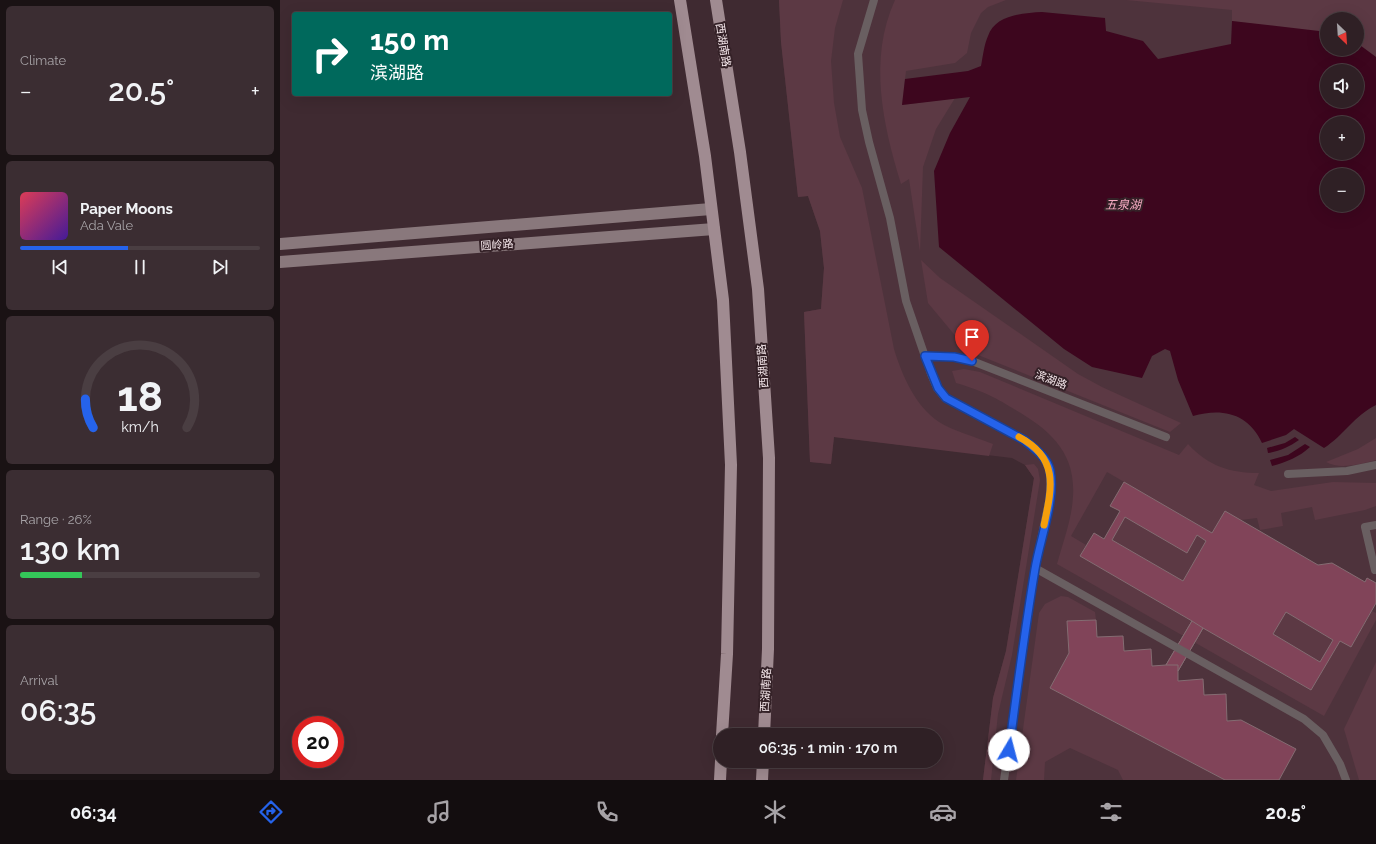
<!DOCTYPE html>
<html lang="en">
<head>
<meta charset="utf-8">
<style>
	body { margin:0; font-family:Raleway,"Noto Sans SC",sans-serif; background:#3b2d32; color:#f1f3f6; height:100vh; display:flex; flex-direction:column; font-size:15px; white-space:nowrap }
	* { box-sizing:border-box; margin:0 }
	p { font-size:13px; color:#a7a3a7 }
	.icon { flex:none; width:22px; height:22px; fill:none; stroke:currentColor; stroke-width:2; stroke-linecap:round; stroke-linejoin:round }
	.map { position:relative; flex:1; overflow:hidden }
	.panel { display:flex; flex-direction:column; gap:6px; padding:6px; background:#1a1214; width:280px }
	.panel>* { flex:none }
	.hud { position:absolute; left:12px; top:12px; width:380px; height:84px; border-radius:4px; box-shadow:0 4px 16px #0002,0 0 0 1px #4a3e42; background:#00695c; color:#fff; overflow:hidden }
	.needle { width:26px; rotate:155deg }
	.controls { position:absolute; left:1040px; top:12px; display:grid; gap:8px }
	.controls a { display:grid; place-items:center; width:44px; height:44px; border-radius:50%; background:#2f2025; box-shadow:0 4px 16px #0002,0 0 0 1px #4a3e42; font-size:20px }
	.speed { position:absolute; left:12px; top:716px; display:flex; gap:8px; font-size:20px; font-weight:700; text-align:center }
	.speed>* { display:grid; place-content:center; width:52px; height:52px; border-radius:50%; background:#2f2025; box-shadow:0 4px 16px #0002,0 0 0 1px #4a3e42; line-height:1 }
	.speed .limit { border:6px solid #d22; background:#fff; color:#111 }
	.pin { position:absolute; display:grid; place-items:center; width:34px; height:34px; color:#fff; margin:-41px -17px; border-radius:50% 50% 50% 0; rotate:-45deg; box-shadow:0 0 4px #0007 }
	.pin .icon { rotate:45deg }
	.me { position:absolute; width:44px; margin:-22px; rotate:8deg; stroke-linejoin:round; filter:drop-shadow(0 0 3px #0008) }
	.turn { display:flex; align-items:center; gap:14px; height:84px; padding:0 12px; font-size:18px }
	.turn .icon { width:52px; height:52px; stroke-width:2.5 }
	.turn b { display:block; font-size:28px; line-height:34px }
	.big { font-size:30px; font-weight:600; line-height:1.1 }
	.panel .tile { flex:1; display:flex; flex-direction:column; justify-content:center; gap:6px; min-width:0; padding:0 14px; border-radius:6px; background:#3b2d32 }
	.panel .dial { align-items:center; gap:0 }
	.dial svg { height:104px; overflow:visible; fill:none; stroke:#4a3e42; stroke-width:7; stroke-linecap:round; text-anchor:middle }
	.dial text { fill:#f1f3f6; stroke:none }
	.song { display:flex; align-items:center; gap:12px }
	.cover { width:48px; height:48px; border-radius:6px; background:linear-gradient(135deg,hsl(350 70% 55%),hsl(260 70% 35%)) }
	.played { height:4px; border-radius:2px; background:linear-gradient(90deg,#2563eb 45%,#4a3e42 45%) }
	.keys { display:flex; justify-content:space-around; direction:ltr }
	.heat { display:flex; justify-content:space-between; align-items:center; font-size:22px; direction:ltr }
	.charge { height:6px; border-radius:3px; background:linear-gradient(90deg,#34c759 26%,#4a3e42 0) }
	.trip { position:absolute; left:433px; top:728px; width:230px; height:40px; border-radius:20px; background:#2f2025; box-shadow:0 4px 16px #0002,0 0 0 1px #4a3e42; font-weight:600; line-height:40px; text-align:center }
	.tab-bar { display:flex; height:64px; justify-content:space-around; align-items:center; background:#130d0f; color:#a7a3a7 }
	.tab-bar .icon { width:28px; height:28px }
	.tab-bar .active { color:#2563eb }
	.tab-bar b { font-size:18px; color:#f1f3f6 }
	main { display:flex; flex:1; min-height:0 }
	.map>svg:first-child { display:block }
	.built { fill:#4e333c; fill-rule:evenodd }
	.green { fill:#5c3944 }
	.water { fill:#3d061e; fill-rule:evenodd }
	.building { fill:#814459; stroke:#846c72; fill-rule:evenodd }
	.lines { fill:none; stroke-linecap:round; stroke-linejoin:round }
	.lane { stroke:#695f61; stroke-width:8 }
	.secondary { stroke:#89787c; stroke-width:12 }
	.primary { stroke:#a08b91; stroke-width:12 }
	.route-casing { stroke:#184099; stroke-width:10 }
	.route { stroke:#2563eb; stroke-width:7 }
	.slow { stroke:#f59e0b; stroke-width:7 }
	.labels { text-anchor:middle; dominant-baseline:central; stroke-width:4; stroke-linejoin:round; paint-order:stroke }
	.street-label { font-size:11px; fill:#f6e8ec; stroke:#342127 }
	.water-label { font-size:12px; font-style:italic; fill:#f5aac1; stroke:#342127 }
</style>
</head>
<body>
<main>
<section class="panel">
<div class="tile"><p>Climate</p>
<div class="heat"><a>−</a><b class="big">20.5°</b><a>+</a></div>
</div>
<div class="tile">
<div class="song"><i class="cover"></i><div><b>Paper Moons</b><p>Ada Vale</p></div></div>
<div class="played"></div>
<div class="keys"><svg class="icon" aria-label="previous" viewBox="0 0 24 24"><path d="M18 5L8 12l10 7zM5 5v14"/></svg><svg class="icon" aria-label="pause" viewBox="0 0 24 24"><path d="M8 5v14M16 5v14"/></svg><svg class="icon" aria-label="next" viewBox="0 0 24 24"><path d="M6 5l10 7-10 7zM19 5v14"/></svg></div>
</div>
<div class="tile dial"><svg viewBox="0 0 100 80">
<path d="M14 69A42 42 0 1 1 86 69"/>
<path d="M14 69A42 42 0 0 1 8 47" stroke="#2563eb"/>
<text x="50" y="56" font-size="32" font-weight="700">18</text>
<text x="50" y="72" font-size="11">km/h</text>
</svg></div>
<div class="tile"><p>Range · 26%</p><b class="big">130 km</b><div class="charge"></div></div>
<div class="tile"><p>Arrival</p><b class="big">06:35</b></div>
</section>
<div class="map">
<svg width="1096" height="780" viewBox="0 0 1096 780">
	<rect width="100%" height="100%" fill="#3f2a31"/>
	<path class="built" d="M499,0H1096V780H703L713,698L726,651L754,478L745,465L732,458L554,437L551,464L530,462L524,312L541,309L544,268L540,231L528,196L518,197L501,42ZM1047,19H1077V49H1047ZM1047,71H1077V101H1047ZM1047,123H1077V153H1047ZM1047,175H1077V205H1047Z"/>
	<g class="green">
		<path d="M499,0H563L555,28L551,61L554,103L560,137L582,188L614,349C622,375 635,406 659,422C673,431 696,437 713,444L709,456L554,437L551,464L530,462L524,312L541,309L544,268L540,231L528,196L518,197L501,42Z"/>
		<path d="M615,0H726L708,7L701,13L691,33L687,53L675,63L626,71L622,105L675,98L656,129L643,167L640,252L629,179L621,184C603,125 588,59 615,0Z"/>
		<polygon points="846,0 1096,0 1096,57 1077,43 1077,19 1047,19 1047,34 952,21 952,10"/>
		<polygon points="641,260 660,278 798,374 822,387 901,423 890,432 688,351 648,303"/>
		<path d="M684,369L700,372L899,455L908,444C928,466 950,473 979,473L974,485L991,491L1053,482L1096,483V506L1085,510L1035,520L1032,507L1001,513L1003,526L980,530L977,518L961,520L932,533L827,472L791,536L806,545L800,556L1030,690L1060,641L1071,647L1092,611L1096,613V620L1044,716L777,564C783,542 792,519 793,496C796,452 769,429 734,409C713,396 700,390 676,383L672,371Z"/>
		<path d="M1096,438V460C1081,464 1060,470 1046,462L1078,449Z"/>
		<polygon points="754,464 758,469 760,480 732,655 718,714 711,780 703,780 713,698 726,651 754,478 745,465"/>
		<polygon points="845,517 907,553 917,535 926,541 903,581 832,540"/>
		<polygon points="781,596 788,597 815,612 816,620 787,621 789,653 770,688 945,780 843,780 838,770 790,748 765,762 764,780 736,780 759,613 765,604"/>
		<polygon points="1006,612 1053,640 1040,662 993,634"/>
		<polygon points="1096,662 1096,780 1079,780 1064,729"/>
	</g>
	<g class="water">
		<path d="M762,12L825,18L826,31L863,41L878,59L951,44L952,21L1039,31L1047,34V49H1077V43L1096,57V405C1075,415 1063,436 1044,448L1014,429L1006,435L982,443C968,413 942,408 913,416L898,380L890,351L885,349L872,356L862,378L812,367L784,349L659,247L654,171L670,133L690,97L622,105L625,79L688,71L701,66C703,56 704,45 708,36C715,15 743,13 762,12ZM1047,71H1077V101H1047ZM1047,123H1077V153H1047ZM1047,175H1077V205H1047Z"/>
		<path d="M1015,437L1019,440C1009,447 1000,451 988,453L987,448L1005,443Z"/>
		<path d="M1025,444L1030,447C1019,457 1007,462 992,466L990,460L1008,455Z"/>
	</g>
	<g class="building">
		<path d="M844,482L932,533L945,511L1038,565L1052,563L1085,582L1087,578L1096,583V603L1071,647L1060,641L1031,690L923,628L898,671V681L923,679L924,695L946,694L947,721L961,720L1016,749L999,780H945L770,688L789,653L787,621L816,620L817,637L843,636L844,651L871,649L872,666L886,665L912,621L800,556L814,533L824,539L840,511L830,506ZM845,517L907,553L917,535L926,541L903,581L832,540ZM1006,612L1053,640L1040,662L993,634Z"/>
		<polygon points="912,621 923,628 898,671 898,665 886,665"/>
	</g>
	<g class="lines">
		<g class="lane">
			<polyline points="594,0 578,54 582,110 589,142 610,218 626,301 651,374 657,388 665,398 744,440 763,457 769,468 771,483 769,502 755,568 724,780"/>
			<polyline points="645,356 674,357 692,361 886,437"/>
			<polyline points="1008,474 1067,471 1096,465"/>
			<polyline points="755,568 1024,719 1043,735 1060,764 1066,780"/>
			<polyline points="1095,570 1085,527 1096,525"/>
		</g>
		<g class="secondary">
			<polyline points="0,244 431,209"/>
			<polyline points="0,262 434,229"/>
		</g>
		<g class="primary">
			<polyline points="400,0 425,156 443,300 451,465 447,654 442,735"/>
			<polyline points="436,0 460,152 478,289 489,458 488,649 484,735"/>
			<polyline points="440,780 441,761"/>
			<polyline points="482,780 483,761"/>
		</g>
	</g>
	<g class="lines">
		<g class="route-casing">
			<path id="route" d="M692,361L674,357L645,356L658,388L666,398L744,440C754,448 767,457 770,470C776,499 760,539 755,569C745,629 737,689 729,750"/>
		</g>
		<use href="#route" class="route"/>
		<path class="slow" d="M739,437C779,458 772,487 764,525"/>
	</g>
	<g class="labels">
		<g class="street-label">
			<text transform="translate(443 45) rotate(81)">西湖南路</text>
			<text transform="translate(217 245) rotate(-4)">圆岭路</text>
			<text transform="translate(483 366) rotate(-94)">西湖南路</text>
			<text transform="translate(771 380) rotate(21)">滨湖路</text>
			<text transform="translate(486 690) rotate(-87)">西湖南路</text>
		</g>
		<g class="water-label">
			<text x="843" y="205">五泉湖</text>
		</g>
	</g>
</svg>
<div class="controls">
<a><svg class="needle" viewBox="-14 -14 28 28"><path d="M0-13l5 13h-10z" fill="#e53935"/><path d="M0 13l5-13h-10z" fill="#a7a3a7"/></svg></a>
<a><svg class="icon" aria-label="sound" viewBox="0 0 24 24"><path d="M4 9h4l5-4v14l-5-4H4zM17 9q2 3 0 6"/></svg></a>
<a>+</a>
<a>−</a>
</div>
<div class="speed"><div class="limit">20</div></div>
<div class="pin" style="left:692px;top:361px;background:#d93025"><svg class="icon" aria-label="arrive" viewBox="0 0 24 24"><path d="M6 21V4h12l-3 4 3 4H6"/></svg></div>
<svg class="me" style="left:729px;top:750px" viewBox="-20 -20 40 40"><circle r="19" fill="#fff"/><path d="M0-13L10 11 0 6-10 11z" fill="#2563eb"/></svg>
<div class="trip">06:35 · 1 min · 170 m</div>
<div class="hud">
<div class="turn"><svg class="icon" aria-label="right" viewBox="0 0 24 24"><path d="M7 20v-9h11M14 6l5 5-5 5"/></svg><div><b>150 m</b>滨湖路</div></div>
</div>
</div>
</main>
<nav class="tab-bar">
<b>06:34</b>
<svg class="icon active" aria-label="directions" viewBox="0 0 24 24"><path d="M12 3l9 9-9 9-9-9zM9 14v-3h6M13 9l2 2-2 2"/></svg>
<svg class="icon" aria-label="music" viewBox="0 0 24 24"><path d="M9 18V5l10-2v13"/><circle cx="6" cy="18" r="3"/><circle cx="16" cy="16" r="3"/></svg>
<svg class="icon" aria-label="phone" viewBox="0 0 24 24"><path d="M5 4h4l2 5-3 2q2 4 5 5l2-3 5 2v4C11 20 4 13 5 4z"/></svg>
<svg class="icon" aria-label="climate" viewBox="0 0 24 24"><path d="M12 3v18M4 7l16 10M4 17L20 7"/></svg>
<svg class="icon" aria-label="car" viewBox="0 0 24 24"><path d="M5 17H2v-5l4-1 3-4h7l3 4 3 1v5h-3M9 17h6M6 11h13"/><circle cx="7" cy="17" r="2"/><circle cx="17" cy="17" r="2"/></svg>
<svg class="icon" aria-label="filters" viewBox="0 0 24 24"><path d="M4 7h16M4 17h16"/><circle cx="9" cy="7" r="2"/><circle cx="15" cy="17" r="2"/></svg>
<b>20.5°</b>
</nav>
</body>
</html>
